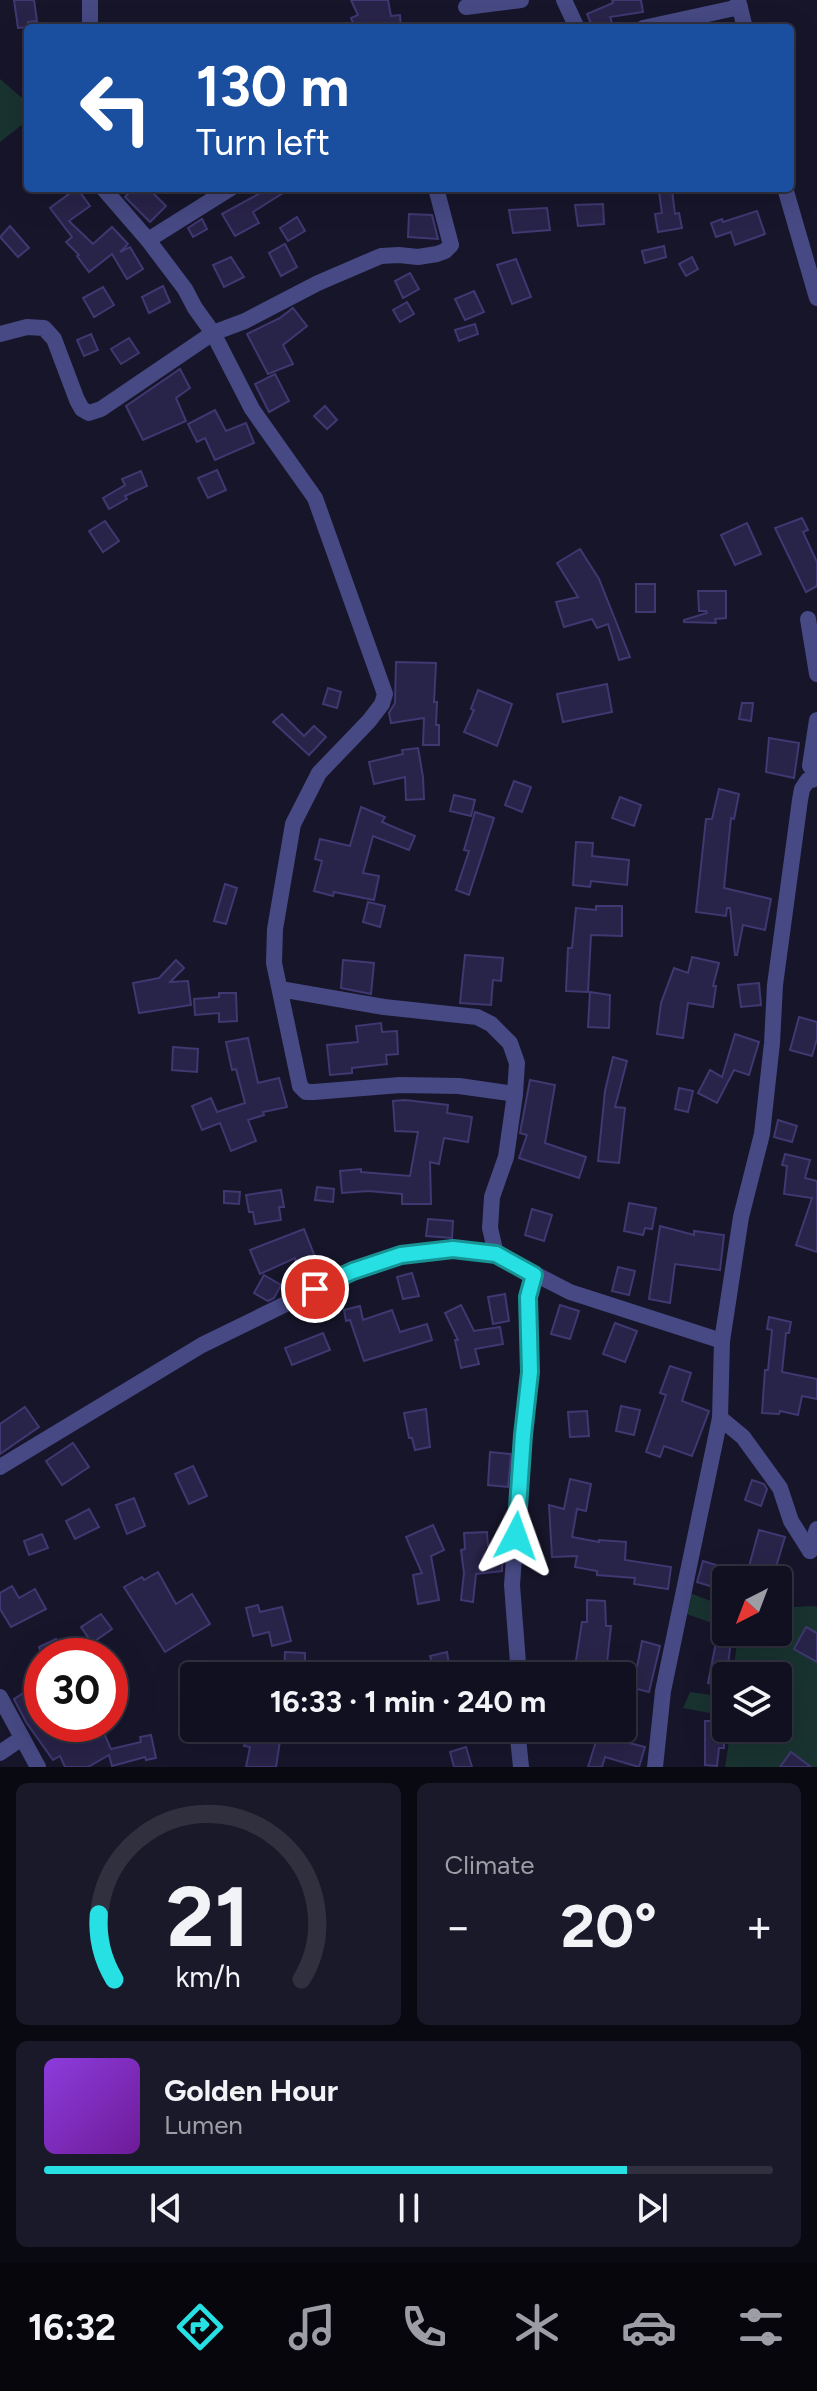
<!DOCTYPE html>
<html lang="en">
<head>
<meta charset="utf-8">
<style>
	body { margin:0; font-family:Figtree,sans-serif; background:#1a1929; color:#f1f3f6; height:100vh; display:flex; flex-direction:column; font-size:30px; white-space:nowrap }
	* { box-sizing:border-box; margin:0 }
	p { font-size:26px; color:#9c9da5 }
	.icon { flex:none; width:44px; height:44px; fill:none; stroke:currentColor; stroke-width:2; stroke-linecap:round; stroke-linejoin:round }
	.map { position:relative; height:1767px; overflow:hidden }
	.side { display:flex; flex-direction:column; gap:16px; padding:16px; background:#090912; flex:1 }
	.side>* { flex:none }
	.guide { position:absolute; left:24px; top:24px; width:770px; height:168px; border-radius:8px; box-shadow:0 8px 32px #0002,0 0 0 2px #30303e; background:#1a4fa0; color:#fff; overflow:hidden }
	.needle { width:52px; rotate:222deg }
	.controls { position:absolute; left:712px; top:1566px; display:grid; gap:16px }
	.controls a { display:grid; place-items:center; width:80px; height:80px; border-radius:8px; background:#111020; box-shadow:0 8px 32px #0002,0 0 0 2px #30303e; font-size:40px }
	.speed { position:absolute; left:24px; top:1638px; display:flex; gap:16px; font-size:40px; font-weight:700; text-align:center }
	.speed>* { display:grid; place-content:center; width:104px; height:104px; border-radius:50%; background:#111020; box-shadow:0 8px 32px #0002,0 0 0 2px #30303e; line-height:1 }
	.speed .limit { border:12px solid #d22; background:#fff; color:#111 }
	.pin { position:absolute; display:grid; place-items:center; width:68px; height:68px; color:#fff; margin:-34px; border:4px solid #fff; border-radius:50%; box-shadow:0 2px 8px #0007 }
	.me { position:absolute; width:88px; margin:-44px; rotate:4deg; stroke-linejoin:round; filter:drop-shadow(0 0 6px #0008) }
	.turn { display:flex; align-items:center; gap:28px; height:168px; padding:0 40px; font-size:36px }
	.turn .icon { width:104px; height:104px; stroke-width:2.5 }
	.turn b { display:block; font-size:56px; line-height:68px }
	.big { font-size:60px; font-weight:700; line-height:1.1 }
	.side .tile { flex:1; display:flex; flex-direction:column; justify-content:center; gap:12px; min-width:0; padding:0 28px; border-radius:12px; background:#1a1929 }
	.side .dial { align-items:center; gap:0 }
	.dial svg { height:208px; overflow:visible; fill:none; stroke:#30303e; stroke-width:7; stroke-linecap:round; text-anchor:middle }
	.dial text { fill:#f1f3f6; stroke:none }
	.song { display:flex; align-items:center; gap:24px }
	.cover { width:96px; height:96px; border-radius:12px; background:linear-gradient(135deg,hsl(270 70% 55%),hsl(280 70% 35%)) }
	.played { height:8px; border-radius:4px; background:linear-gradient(90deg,#26e0e3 80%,#30303e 80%) }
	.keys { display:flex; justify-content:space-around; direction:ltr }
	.heat { display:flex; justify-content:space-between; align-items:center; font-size:44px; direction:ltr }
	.side .tiles { flex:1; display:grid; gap:16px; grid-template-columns:1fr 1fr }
	.tile:last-child { grid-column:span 2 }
	.trip { position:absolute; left:180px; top:1662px; width:456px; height:80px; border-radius:8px; background:#111020; box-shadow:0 8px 32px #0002,0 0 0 2px #30303e; font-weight:700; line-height:80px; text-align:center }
	.menu { display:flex; height:128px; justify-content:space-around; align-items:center; background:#07060d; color:#9c9da5 }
	.menu .icon { width:56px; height:56px }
	.menu .active { color:#26e0e3 }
	.menu b { font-size:36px; color:#f1f3f6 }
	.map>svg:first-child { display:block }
	.green { fill:#193330 }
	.building { fill:#282348; stroke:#3f3871; stroke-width:2 }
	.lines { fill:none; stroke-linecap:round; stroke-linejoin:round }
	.minor { stroke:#464983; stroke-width:16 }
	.route-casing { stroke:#199294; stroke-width:20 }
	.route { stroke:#26e0e3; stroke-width:14 }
</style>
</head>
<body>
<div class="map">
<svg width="817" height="1767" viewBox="0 0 817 1767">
	<rect width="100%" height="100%" fill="#17152a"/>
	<g class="green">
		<polygon points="0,79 28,103 28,120 0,142"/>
		<polygon points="685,1591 726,1607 726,1628 681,1612"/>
		<polygon points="814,1606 817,1607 817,1767 725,1767 731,1728 778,1728 778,1676 733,1676 738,1633 736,1632 778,1632 778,1608"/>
		<polygon points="690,1692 726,1697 726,1716 683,1708"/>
	</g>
	<g class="building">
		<polygon points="14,0 34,0 37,21 28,22 28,27 18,28"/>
		<polygon points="351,0 388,0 391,16 400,15 401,28 355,28 351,18 358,15"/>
		<polygon points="612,0 641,0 643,12 610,17 614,28 593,28 587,14 613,3"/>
		<polygon points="77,188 90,206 69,221 93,244 112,227 128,244 120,252 130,247 143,269 127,279 112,254 89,272 77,256 79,255 66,242 72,237 50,208"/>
		<polygon points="133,188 148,188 166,206 150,222 125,197"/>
		<polygon points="259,188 291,188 253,212 259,223 235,236 222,214 262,192"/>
		<polygon points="672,190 675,214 679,213 682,228 658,232 655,214 662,213 659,192"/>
		<polygon points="603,204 604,224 578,226 575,205"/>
		<polygon points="547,208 550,230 513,233 509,210"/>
		<polygon points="757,211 765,234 735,245 731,232 716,237 711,223 722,219 723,222"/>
		<polygon points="409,214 432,215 438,239 408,237"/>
		<polygon points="297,217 305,231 288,241 280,228"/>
		<polygon points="202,219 207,229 193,237 188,228"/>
		<polygon points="10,226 29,248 18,257 0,237"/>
		<polygon points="285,244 297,267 281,276 269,253"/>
		<polygon points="664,246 666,257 645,263 642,251"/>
		<polygon points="231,257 244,277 224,287 213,265"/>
		<polygon points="692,257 698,269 686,276 679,264"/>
		<polygon points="516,259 531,297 512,304 497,265"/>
		<polygon points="410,273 419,289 403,298 395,281"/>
		<polygon points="163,286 170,302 149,313 142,297"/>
		<polygon points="103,287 114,305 94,317 83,298"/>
		<polygon points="474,291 484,312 465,320 455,299"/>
		<polygon points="407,302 414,314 400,322 393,310"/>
		<polygon points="293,308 307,326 283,345 293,364 268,374 247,334 280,318"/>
		<polygon points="475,324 478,334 459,341 455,330"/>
		<polygon points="91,334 98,350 84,356 77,340"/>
		<polygon points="129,338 139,353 121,364 111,349"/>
		<polygon points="180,369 190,388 176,398 186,421 143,440 126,406"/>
		<polygon points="275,374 289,401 269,412 255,384"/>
		<polygon points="325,406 337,420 327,429 314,416"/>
		<polygon points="215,410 226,431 246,423 254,443 215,460 205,438 197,442 188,424"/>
		<polygon points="217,470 226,490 208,498 198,478"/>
		<polygon points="141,471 147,486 125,496 127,499 109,509 103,498 125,485 122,479"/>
		<polygon points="802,518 808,530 803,532 817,562 817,586 806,592 775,528"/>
		<polygon points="105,521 119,541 103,552 89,531"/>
		<polygon points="747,523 761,554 735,565 721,535"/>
		<polygon points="580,549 599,579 630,657 619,660 608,624 597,628 592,619 564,627 556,602 578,597 557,563"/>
		<rect x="636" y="584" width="19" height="28"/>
		<polygon points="698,591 726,591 726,618 715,619 716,623 684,622 684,620 707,613 706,611 699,611"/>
		<polygon points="396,662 436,663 434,702 437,702 436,725 439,725 439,745 423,745 424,718 391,723 389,713 395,703"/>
		<polygon points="607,684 612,712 563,722 557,694"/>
		<polygon points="328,688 341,692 337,708 323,704"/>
		<polygon points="478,690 512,704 497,746 464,732 474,710 471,709"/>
		<polygon points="742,703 753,703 751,721 739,719"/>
		<polygon points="282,714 304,736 314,726 326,737 309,755 273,722"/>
		<polygon points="769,738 799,743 794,778 766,772"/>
		<polygon points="418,748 423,777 424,799 406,800 405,777 374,784 369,762 403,754 402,750"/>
		<polygon points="514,781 531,787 522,812 505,805"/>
		<polygon points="719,789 739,794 734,819 731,818 724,888 771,899 765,930 743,925 737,955 735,955 730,908 727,908 726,916 696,912 706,819 712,819"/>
		<polygon points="454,795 475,800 471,816 450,811"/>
		<polygon points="620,797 641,805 634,826 612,818"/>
		<polygon points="361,807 385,817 382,822 415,836 409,850 373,836 363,873 379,876 374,900 334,892 333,896 314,891 322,861 315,859 320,839 350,846"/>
		<polygon points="475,812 494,818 469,895 456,890 469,851 464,850"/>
		<polygon points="576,842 593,843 592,856 629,860 627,885 591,881 590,887 573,885"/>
		<polygon points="225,884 237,888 226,924 214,921"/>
		<polygon points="368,902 385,906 380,927 363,922"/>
		<polygon points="596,906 622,906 622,936 591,935 588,992 566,991 568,948 572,948 576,908 596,910"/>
		<polygon points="465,955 503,958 501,981 493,980 491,1005 460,1003"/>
		<polygon points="692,957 719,963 713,986 716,986 713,1007 688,1003 683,1038 657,1034 661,1003 674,968 688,973"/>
		<polygon points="176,960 184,968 170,982 188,981 191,1005 139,1013 133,983 159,978"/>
		<polygon points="343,960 374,963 371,994 341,988"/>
		<polygon points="759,983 761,1005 741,1007 738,985"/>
		<polygon points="590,992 610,995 609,1028 588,1027"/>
		<polygon points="219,993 236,993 237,1021 219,1022 219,1013 195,1015 194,999 219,997"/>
		<polygon points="799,1017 817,1022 817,1039 812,1056 790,1050"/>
		<polygon points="381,1023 382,1032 397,1031 398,1054 386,1055 387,1064 352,1068 352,1073 330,1075 327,1045 358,1042 356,1026"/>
		<polygon points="735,1034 759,1042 749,1075 734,1070 717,1103 698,1093 710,1070 722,1077"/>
		<polygon points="248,1038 258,1083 279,1078 287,1107 263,1112 264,1115 248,1120 256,1141 231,1151 220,1123 202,1130 192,1106 211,1098 217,1112 245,1103 236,1069 232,1070 226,1042"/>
		<polygon points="173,1047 198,1049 197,1072 172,1070"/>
		<polygon points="613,1057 627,1061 615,1107 625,1108 619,1163 598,1161 605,1091"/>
		<polygon points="530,1080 555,1085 545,1143 586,1157 579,1178 519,1158 527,1135 520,1133"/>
		<polygon points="679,1088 693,1091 688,1112 675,1109"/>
		<polygon points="405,1100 448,1105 447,1113 472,1117 468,1142 444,1138 439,1164 430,1162 431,1204 402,1204 402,1194 368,1191 342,1193 340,1171 361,1169 361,1172 410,1176 418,1132 395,1131 393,1101"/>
		<polygon points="778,1120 797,1126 792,1142 774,1137"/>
		<polygon points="785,1154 810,1160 805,1178 817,1181 817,1252 796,1245 812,1198 784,1194 787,1166 782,1165"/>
		<polygon points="317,1187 334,1189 333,1202 315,1200"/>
		<polygon points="281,1190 284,1207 279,1207 281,1220 255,1224 253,1212 249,1212 246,1195"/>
		<polygon points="224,1191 240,1192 239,1204 224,1203"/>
		<polygon points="629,1203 656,1208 652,1229 645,1228 643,1235 624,1231"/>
		<polygon points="532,1209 552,1215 544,1241 525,1235"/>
		<polygon points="428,1219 453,1221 452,1238 426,1236"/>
		<polygon points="660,1226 694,1235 694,1231 724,1235 720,1270 675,1264 670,1303 649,1299"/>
		<polygon points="304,1229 321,1272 304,1280 295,1258 260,1274 250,1250"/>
		<polygon points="618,1267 635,1271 629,1295 612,1291"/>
		<polygon points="412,1273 419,1296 403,1299 397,1277"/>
		<polygon points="264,1275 281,1285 274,1298 268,1301 254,1293"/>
		<polygon points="505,1294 509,1321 493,1324 488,1297"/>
		<polygon points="461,1305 474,1331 500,1327 503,1344 475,1349 479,1364 461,1368 455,1340 458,1340 445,1313"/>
		<polygon points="560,1305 579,1311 570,1339 551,1334"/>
		<polygon points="360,1306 363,1320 392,1310 400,1332 427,1324 432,1340 364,1361 350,1320 346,1321 344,1310"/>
		<polygon points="769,1317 791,1322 789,1333 786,1333 782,1372 817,1379 817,1399 802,1396 798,1415 780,1411 779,1414 762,1413 765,1370 768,1370 772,1330 767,1329"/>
		<polygon points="615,1323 637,1331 625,1362 603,1354"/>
		<polygon points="323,1333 330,1350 292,1365 285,1348"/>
		<polygon points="670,1366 691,1373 682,1401 709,1411 692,1456 664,1446 660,1457 646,1452 666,1395 660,1393"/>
		<polygon points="621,1406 640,1410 634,1435 616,1431"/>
		<polygon points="25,1407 39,1427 0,1454 0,1424"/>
		<polygon points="426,1409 430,1447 415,1450 412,1438 409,1438 404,1413"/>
		<polygon points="587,1411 589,1436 570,1437 568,1412"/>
		<polygon points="73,1443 89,1467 62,1485 46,1461"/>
		<polygon points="490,1452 511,1454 508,1487 488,1485"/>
		<polygon points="193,1466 207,1496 189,1504 175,1474"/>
		<polygon points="570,1479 591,1484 586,1511 577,1509 572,1537 599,1542 599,1540 626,1542 625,1560 671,1567 668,1589 634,1584 635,1578 597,1575 597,1571 575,1567 577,1556 552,1557 549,1505 564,1509"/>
		<polygon points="752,1480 764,1484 767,1489 761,1506 745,1500"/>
		<polygon points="134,1498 145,1526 127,1534 116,1505"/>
		<polygon points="89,1509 99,1527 75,1539 66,1521"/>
		<polygon points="433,1525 444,1550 431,1556 439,1600 418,1604 413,1575 422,1573 406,1537"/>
		<polygon points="759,1530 785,1537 772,1580 715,1580 713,1587 697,1582 703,1561 726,1568 748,1570"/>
		<polygon points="487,1532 488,1546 503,1545 502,1571 476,1574 473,1602 461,1600 464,1573 461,1550 465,1549 464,1533"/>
		<polygon points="42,1534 48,1548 29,1555 24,1541"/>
		<polygon points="158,1572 176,1604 192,1594 210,1624 165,1652 124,1587 142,1577 144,1580"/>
		<polygon points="12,1586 19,1598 35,1589 46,1609 11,1627 0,1609 0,1593"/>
		<polygon points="587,1600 605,1601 606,1626 611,1626 607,1663 637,1667 642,1641 660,1646 649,1692 622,1685 622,1676 589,1676 574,1673 582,1622 587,1622"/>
		<polygon points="258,1605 260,1612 282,1607 291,1641 272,1646 269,1632 253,1636 246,1608"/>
		<polygon points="101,1614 112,1629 92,1643 81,1627"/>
		<polygon points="806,1627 817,1633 817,1662 794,1649"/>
		<polygon points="718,1632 732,1634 728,1664 732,1665 730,1676 726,1676 726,1687 708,1683"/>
		<polygon points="56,1639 64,1656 43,1656 39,1647"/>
		<polygon points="285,1652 305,1653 305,1676 284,1676"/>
		<polygon points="447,1652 451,1676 436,1676 430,1656"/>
		<polygon points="42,1681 42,1724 100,1724 111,1749 141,1742 140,1737 151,1735 156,1758 146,1760 145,1757 112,1766 109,1755 88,1767 65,1767 60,1756 53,1760 26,1722 14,1699"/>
		<polygon points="705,1721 724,1721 724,1748 719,1748 717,1766 705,1765"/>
		<polygon points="249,1728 282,1728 276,1767 246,1767 250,1747 244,1746"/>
		<polygon points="598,1735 645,1747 639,1767 605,1757 602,1767 588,1767"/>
		<polygon points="466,1747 472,1767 454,1767 450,1752"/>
		<polygon points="791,1752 811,1767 780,1767"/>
	</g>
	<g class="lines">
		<g class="minor">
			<polyline points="564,0 577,28"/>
			<polyline points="738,0 745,28"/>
			<polyline points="466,7 521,0"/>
			<polyline points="90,28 90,0"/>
			<polyline points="643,28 740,7"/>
			<polyline points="103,188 148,240 185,289 195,308 213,333 252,409 315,498 385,694 382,704 369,721 319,773 293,824 275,929 274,963 300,1086 306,1092 314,1092 400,1085 459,1086 515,1094"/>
			<polyline points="785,188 817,298"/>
			<polyline points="148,240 231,188"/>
			<polyline points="0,334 27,327 44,328 54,339 77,400 82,409 89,413 101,409 213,333 245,321 318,283 381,256 399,255 418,257 437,254 445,251 451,245 436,188"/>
			<polyline points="808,619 817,674"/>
			<polyline points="810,766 817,720"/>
			<polyline points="280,989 384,1007 477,1017 491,1024 510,1043 517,1063 515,1094 506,1157 492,1197 490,1228 496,1254"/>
			<polyline points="720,1418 743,1437 780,1488 791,1521 810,1551"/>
			<polyline points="0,1467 202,1345 353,1271 401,1255 453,1249 496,1254 570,1292 722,1341"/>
			<polyline points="810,1551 817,1529"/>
			<polyline points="519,1676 512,1585 523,1435 530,1372 528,1297 534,1275"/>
			<polyline points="0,1697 38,1767"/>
			<polyline points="517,1728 521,1767"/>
			<polyline points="0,1753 22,1738"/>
			<polyline points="655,1767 663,1691 720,1418 722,1341 741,1217 762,1134 772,1043 775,985 800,800 802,789 808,780 812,780 817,755"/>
		</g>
	</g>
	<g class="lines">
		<g class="route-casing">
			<polyline id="route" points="315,1289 353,1271 401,1255 453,1249 496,1254 534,1275 528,1297 530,1372 523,1435 516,1536"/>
		</g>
		<use href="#route" class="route"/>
	</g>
</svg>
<div class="controls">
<a><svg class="needle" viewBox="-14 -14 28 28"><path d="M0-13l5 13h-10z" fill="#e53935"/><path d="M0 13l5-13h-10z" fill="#9c9da5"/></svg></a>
<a><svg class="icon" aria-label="layers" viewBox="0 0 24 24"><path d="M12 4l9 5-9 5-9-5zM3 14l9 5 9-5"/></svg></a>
</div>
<div class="speed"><div class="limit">30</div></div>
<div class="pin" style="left:315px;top:1289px;background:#d93025"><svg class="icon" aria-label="arrive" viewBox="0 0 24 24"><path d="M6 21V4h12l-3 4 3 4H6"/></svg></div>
<svg class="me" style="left:516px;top:1536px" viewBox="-20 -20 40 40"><path d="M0-17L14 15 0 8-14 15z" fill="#26e0e3" stroke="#fff" stroke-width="4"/></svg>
<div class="trip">16:33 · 1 min · 240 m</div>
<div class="guide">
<div class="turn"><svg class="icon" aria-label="left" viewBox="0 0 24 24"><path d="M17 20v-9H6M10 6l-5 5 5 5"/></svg><div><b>130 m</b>Turn left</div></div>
</div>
</div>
<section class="side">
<div class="tiles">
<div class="tile dial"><svg viewBox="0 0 100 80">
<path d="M14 69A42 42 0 1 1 86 69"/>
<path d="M14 69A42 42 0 0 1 8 44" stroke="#26e0e3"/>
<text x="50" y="56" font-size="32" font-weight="700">21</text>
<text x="50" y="72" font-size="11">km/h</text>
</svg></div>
<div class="tile"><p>Climate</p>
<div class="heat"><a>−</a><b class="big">20°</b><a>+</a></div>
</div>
<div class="tile">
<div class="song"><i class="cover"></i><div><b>Golden Hour</b><p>Lumen</p></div></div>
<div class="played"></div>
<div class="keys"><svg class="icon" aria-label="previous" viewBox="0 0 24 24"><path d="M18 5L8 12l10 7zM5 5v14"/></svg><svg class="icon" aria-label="pause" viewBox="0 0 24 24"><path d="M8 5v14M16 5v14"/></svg><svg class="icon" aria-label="next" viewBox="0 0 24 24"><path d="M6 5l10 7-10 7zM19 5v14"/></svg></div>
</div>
</div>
</section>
<nav class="menu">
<b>16:32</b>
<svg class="icon active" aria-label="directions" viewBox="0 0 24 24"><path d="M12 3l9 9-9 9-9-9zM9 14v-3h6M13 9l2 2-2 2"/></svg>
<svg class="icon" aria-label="music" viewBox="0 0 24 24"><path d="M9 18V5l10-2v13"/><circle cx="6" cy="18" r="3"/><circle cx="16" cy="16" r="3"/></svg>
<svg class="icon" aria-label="phone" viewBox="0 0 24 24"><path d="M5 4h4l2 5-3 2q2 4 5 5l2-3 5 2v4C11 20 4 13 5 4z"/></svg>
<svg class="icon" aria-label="climate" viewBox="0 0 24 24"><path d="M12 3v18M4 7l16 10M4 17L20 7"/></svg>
<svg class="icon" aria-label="car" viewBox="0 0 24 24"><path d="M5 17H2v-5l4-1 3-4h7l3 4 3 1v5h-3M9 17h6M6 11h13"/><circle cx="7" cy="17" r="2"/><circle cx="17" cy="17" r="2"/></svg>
<svg class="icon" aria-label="filters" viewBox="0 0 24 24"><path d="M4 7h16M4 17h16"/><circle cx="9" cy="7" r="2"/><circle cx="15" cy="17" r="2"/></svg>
</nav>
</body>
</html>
